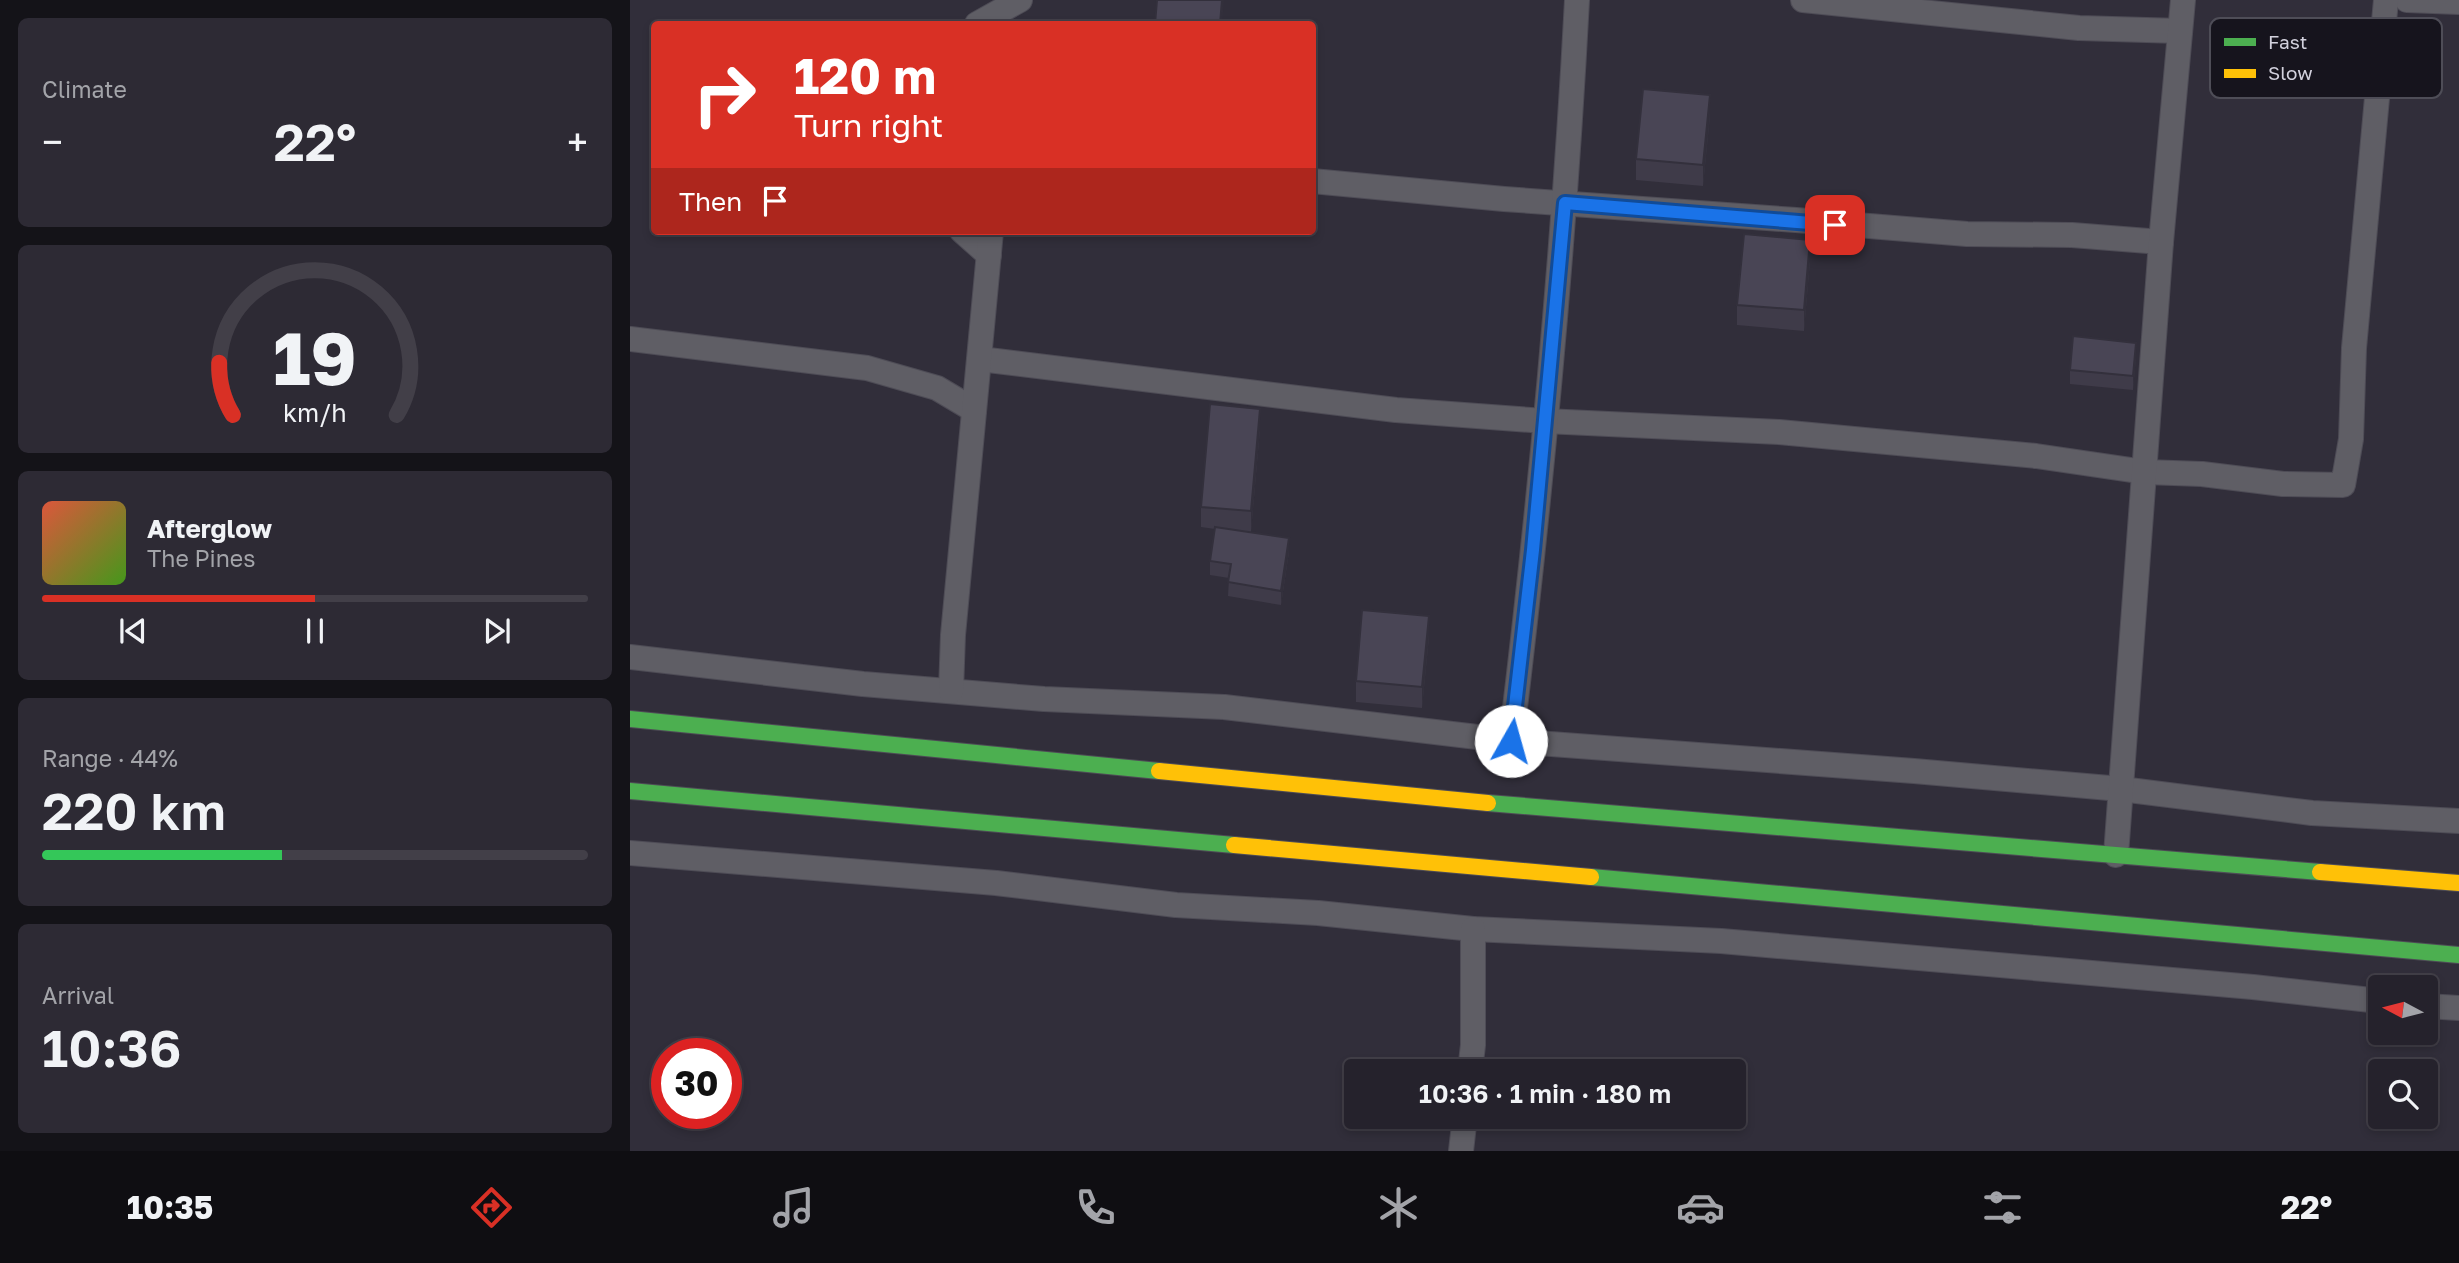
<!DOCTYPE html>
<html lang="en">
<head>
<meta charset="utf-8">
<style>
	body { margin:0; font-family:"Golos Text",sans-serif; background:#2d2a34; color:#f1f3f6; height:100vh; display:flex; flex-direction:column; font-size:26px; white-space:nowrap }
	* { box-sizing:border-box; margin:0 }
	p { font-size:23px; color:#a3a4a9 }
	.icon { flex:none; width:38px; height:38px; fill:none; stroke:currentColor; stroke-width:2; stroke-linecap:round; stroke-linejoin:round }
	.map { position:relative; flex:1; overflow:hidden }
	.sheet { display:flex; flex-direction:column; gap:18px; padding:18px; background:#141318; width:630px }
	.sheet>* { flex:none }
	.hud { position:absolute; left:21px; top:21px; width:665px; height:214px; border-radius:7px; box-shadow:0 4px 10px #0003,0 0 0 2px #423f48; background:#d93025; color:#fff; overflow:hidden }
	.needle { width:46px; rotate:277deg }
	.controls { position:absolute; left:1738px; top:975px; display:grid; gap:14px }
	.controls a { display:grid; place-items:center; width:70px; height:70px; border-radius:7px; background:#25222c; box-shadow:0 4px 10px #0003,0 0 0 2px #423f48; font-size:35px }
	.speed { position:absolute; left:21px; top:1038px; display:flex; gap:14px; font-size:35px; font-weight:700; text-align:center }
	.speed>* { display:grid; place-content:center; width:91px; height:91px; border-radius:50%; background:#25222c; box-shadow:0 4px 10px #0003,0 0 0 2px #423f48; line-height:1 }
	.speed .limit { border:10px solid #d22; background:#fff; color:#111 }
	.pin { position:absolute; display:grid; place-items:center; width:60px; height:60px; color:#fff; margin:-30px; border-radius:14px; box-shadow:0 4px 10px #0006 }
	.me { position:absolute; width:77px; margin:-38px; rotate:7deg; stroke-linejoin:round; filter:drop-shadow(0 0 5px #0008) }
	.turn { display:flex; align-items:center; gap:24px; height:147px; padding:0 28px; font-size:32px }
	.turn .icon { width:91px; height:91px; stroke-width:2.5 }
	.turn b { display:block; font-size:49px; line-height:60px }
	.then { display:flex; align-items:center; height:66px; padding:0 28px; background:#0003; gap:14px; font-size:26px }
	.big { font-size:52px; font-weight:600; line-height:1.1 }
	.sheet .card { flex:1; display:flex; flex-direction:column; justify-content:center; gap:10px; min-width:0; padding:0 24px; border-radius:10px; background:#2d2a34 }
	.sheet .dial { align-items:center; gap:0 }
	.dial svg { height:182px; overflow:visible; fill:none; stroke:#423f48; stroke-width:7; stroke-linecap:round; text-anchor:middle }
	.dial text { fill:#f1f3f6; stroke:none }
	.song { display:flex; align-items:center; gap:21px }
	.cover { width:84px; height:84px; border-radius:10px; background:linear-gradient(135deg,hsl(10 70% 55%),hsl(100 70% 35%)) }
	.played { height:7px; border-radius:4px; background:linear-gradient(90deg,#d93025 50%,#423f48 50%) }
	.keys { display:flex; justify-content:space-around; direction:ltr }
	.heat { display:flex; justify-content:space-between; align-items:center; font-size:38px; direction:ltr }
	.charge { height:10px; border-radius:5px; background:linear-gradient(90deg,#34c759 44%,#423f48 0) }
	.trip { position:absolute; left:714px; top:1059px; width:402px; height:70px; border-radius:7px; background:#25222c; box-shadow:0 4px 10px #0003,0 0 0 2px #423f48; font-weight:600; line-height:70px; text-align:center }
	.tab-bar { display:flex; height:112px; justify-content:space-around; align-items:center; background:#0f0e12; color:#a3a4a9 }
	.tab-bar .icon { width:49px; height:49px }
	.tab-bar .on { color:#d93025 }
	.tab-bar b { font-size:32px; color:#f1f3f6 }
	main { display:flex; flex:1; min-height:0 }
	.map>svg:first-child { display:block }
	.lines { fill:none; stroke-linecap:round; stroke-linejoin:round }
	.street-casing { stroke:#4e4c56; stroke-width:26 }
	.fast-casing { stroke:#4e4c56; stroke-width:18 }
	.slow-casing { stroke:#4e4c56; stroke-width:18 }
	.street { stroke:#5f5e65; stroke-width:24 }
	.fast { stroke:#4caf50; stroke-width:16 }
	.slow { stroke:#ffc107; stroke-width:16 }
	.wall { fill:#3f3b49 }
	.shaded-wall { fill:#33303c }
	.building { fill:#494555; stroke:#33303c; stroke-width:2 }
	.route-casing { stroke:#114b97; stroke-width:18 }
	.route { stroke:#1a73e8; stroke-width:12 }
	.key { fill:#16141d; stroke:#4e4d57; stroke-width:2 }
	.key-label { font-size:19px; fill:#d2d1dd }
</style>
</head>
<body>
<main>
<section class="sheet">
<div class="card"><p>Climate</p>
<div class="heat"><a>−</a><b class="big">22°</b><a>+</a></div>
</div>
<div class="card dial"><svg viewBox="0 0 100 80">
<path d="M14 69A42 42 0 1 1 86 69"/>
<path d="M14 69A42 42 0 0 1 8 46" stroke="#d93025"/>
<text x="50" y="56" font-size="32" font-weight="700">19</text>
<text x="50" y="72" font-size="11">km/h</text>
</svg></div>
<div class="card">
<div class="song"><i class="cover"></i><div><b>Afterglow</b><p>The Pines</p></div></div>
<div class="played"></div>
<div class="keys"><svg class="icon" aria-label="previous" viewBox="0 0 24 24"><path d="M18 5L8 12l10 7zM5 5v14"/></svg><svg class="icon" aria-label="pause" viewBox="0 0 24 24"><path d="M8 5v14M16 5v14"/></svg><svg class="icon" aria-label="next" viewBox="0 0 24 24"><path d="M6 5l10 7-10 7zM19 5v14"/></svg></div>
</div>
<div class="card"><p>Range · 44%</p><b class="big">220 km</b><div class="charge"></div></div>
<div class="card"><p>Arrival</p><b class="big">10:36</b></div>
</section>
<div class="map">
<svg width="1829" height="1151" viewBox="0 0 1829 1151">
	<rect width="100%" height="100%" fill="#312e3a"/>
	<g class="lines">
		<g class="street-casing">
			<g id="street">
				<polyline points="1173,0 1449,28 1550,31"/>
				<polyline points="1777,0 1829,2"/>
				<polyline points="347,24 390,0"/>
				<polyline points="682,181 874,199 1166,220 1337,234 1442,235 1531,242"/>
				<polyline points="332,231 359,255"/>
				<polyline points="0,339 237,368 307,388 344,410"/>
				<polyline points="350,359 766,410 915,421 1149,432 1406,456 1515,472 1572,474 1653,484 1713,485 1721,439 1724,348 1756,0"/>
				<polyline points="0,657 233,684 414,699 594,707 881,741 1284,771 1491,789 1682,813 1829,821"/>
				<polyline points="321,691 323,635 361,231"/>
				<path d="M881,741C911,495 934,248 947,0"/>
				<polyline points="0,853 366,883 546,905 688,913 843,929 1091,941 1623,987 1750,1001"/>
				<polyline points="1486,855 1531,242 1553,0"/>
				<polyline points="1796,1006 1829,1008"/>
				<polyline points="840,1071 843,1045 843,929"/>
				<polyline points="831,1151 835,1116"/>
			</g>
		</g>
		<g class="fast-casing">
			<g id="fast">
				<polyline points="0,719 529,771"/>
				<polyline points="0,791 604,845"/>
				<polyline points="858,803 1690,872"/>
				<polyline points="961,877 1829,955"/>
			</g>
		</g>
		<g class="slow-casing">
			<g id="slow">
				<polyline points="529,771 858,803"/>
				<polyline points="604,845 961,877"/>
				<polyline points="1690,872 1829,883"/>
			</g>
		</g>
		<use href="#street" class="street"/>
		<use href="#fast" class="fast"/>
		<use href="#slow" class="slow"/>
	</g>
	<g class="wall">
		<polygon points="1080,116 1073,186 1006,180 1006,159"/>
		<polygon points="1180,261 1174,331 1107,325 1107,305"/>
		<polygon points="1506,357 1503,390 1440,384 1440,370"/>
		<polygon points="630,429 621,532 610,531 659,552 651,605 598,596 599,578 580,575 580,561 585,529 571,527 571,507"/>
		<polygon points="799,637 792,708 726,702 726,681"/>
	</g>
	<g class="shaded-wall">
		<polygon points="592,0 594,0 592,24 590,24"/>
		<polygon points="1080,95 1080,116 1073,186 1073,165"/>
		<polygon points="1180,240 1180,261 1174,331 1174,310"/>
		<polygon points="1506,343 1506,357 1503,390 1503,376"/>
		<polygon points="630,409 630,429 621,532 621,511"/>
		<polygon points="659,538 659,552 651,605 651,591"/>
		<polygon points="799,616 799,637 792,708 792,687"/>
	</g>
	<g class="building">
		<polygon points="527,0 592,0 590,24 525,24"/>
		<polygon points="1013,89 1080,95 1073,165 1006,159"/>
		<polygon points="1114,234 1180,240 1174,310 1107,305"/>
		<polygon points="1443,336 1506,343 1503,376 1440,370"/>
		<polygon points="580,404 630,409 621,511 571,507"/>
		<polygon points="585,527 659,538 651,591 598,582 601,564 580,561"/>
		<polygon points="732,610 799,616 792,687 726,681"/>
	</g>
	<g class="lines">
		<g class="route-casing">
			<polyline id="route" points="881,741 903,550 935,203 1205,225"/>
		</g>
		<use href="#route" class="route"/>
	</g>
	<rect x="1580" y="18" width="232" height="80" rx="10" class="key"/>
	<rect x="1594" y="38" width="32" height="8" fill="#4caf50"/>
	<rect x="1594" y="69" width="32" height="9" fill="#ffc107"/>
	<g class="key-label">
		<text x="1638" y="49">Fast</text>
		<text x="1638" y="80">Slow</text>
	</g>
</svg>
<div class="controls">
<a><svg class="needle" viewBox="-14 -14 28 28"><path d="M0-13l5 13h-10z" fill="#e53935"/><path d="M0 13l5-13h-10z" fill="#a3a4a9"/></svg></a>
<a><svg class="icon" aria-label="search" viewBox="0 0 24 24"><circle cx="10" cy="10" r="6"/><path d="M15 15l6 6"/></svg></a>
</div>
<div class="speed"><div class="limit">30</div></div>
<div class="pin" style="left:1205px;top:225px;background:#d93025"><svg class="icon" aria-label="arrive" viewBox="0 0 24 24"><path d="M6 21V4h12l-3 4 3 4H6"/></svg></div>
<svg class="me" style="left:881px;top:741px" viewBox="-20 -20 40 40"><circle r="19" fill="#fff"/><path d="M0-13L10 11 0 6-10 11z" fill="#1a73e8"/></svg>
<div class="trip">10:36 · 1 min · 180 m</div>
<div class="hud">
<div class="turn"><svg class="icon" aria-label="right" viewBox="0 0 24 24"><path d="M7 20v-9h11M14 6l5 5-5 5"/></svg><div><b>120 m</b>Turn right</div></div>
<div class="then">Then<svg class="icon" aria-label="arrive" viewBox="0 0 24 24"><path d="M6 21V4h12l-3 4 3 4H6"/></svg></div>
</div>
</div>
</main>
<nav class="tab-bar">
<b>10:35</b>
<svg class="icon on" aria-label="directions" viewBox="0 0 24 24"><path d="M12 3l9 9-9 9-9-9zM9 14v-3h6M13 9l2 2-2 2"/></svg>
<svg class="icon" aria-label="music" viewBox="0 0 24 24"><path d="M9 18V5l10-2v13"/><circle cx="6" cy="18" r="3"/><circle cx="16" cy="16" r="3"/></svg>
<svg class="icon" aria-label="phone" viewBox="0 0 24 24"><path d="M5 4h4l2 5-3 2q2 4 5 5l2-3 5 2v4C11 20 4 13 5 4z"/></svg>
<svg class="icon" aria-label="climate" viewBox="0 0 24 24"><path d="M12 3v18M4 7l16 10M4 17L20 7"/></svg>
<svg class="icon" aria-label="car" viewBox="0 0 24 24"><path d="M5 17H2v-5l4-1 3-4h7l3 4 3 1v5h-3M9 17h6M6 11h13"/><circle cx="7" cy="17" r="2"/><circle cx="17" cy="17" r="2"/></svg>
<svg class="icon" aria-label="filters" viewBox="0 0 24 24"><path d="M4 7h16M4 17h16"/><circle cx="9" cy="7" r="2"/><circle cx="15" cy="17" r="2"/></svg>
<b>22°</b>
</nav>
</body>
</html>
